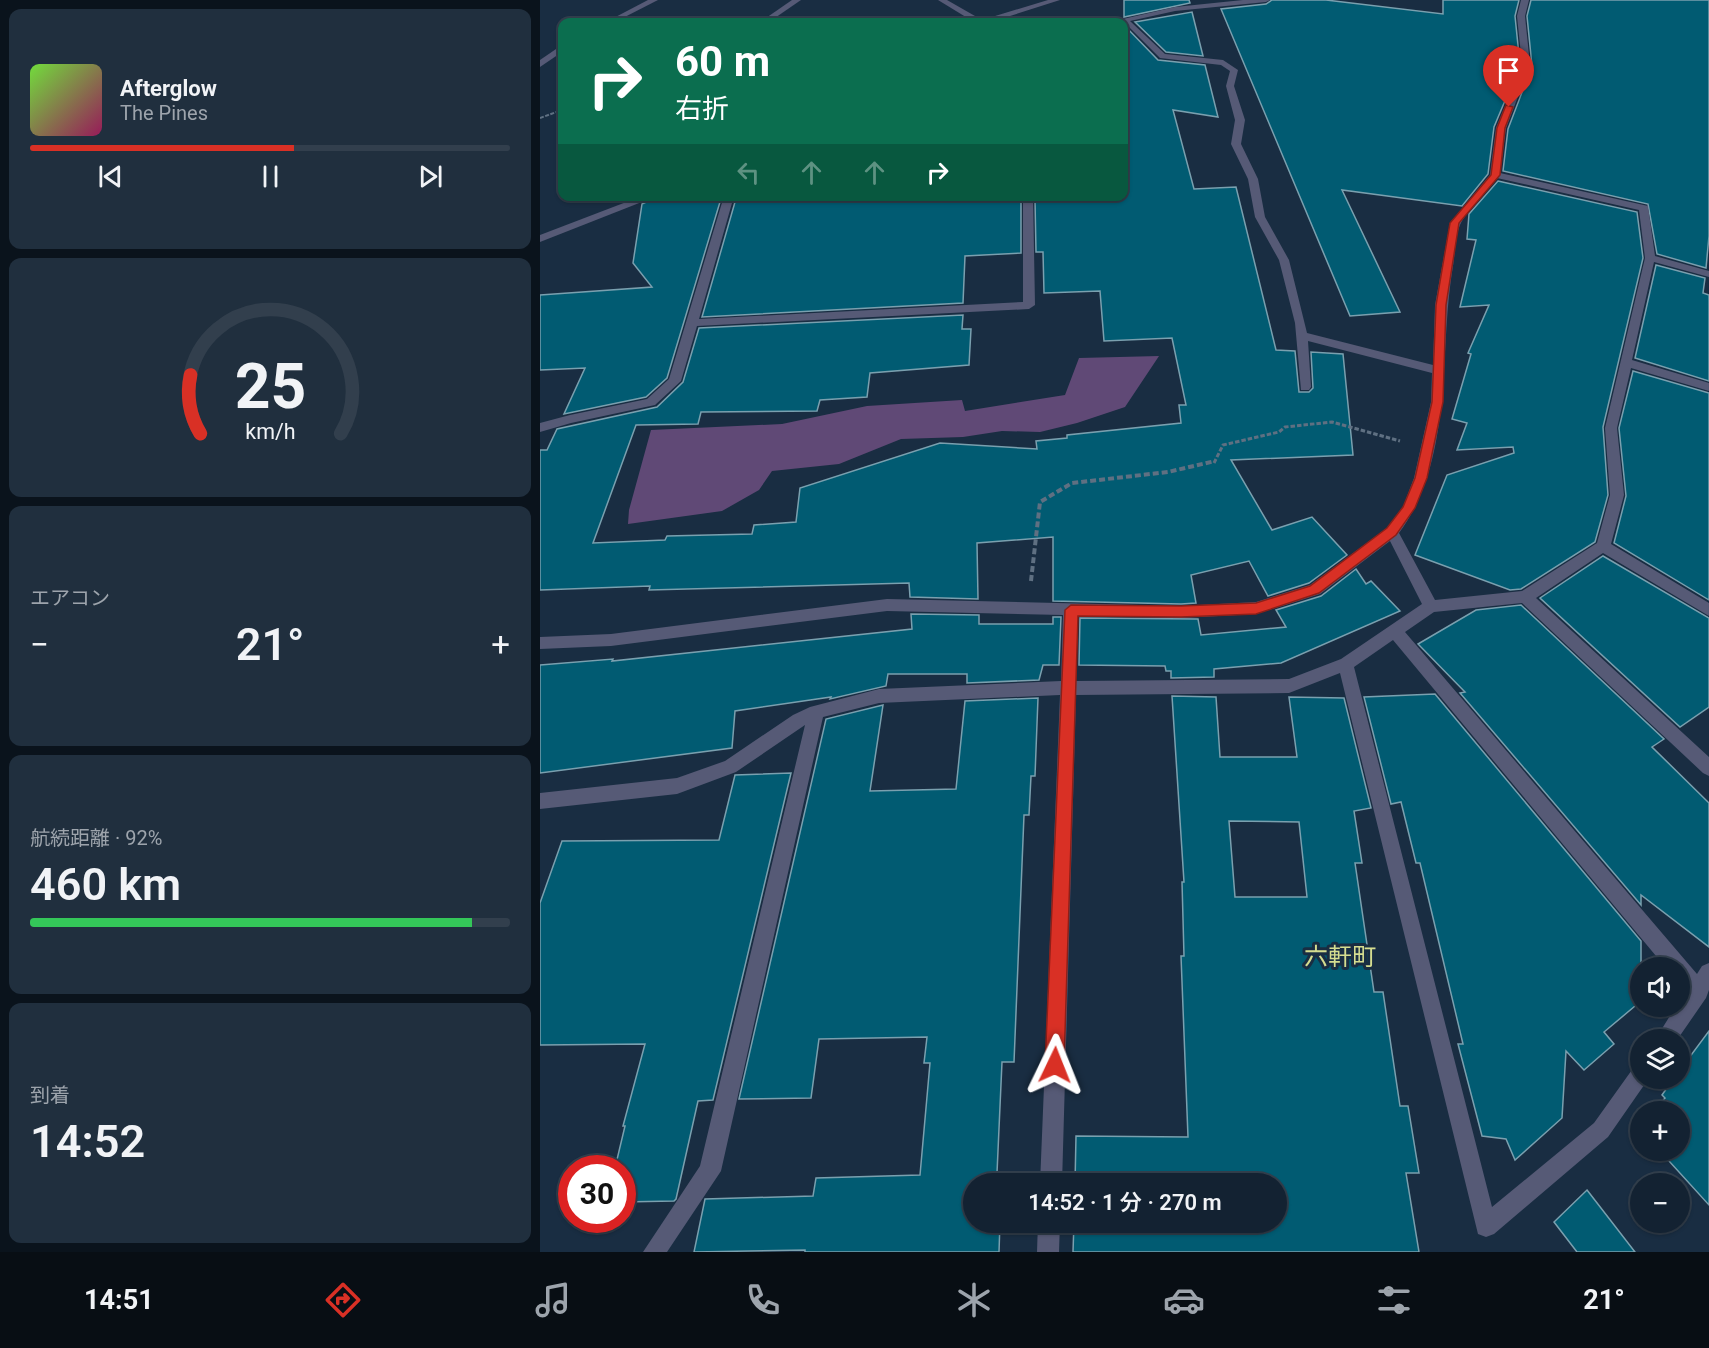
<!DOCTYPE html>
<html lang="ja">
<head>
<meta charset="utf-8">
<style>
	body { margin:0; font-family:Roboto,"Noto Sans JP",sans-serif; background:#202f3e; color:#f1f3f6; height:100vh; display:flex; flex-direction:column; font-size:22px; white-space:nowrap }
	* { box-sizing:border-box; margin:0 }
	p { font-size:20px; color:#9da4ac }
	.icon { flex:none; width:33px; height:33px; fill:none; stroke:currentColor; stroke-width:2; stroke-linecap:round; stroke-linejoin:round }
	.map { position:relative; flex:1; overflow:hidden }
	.sheet { display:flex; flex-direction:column; gap:9px; padding:9px; background:#0a131c; width:540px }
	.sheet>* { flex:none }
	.banner { position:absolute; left:18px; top:18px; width:570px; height:183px; border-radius:12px; box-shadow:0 2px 4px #0004,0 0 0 2px #323f4d; background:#0b6e4f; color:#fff; overflow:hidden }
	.controls { position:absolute; left:1090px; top:957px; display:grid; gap:12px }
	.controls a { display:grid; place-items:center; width:60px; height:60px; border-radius:50%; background:#132232; box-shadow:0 2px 4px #0004,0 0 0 2px #323f4d; font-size:30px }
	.speed { position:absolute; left:18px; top:1155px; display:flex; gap:12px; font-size:30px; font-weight:700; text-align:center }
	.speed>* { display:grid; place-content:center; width:78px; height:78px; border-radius:50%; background:#132232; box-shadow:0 2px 4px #0004,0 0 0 2px #323f4d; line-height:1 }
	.speed .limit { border:9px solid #d22; background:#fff; color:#111 }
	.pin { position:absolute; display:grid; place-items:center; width:51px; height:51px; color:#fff; margin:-62px -26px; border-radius:50% 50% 50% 0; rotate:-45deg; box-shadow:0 0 6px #0007 }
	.pin .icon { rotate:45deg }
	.me { position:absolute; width:66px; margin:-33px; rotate:2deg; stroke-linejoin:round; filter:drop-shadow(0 0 4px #0008) }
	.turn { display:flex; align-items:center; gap:21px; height:126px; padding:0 18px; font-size:27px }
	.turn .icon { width:78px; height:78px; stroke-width:2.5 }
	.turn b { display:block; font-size:42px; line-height:51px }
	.lanes { display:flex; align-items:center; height:57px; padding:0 18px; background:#0003; justify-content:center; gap:30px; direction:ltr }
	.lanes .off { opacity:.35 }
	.big { font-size:45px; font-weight:600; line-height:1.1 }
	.sheet .widget { flex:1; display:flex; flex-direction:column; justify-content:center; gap:9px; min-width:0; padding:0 21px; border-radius:12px; background:#202f3e }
	.sheet .dial { align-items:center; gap:0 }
	.dial svg { height:156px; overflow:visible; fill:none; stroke:#323f4d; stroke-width:7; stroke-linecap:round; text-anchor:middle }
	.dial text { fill:#f1f3f6; stroke:none }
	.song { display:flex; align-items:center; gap:18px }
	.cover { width:72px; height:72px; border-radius:9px; background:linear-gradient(135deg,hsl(100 70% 55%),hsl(330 70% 35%)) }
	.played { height:6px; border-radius:3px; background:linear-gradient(90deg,#d93025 55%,#323f4d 55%) }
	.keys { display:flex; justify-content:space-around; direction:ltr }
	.heat { display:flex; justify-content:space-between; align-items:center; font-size:33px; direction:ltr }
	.charge { height:9px; border-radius:4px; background:linear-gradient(90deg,#34c759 92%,#323f4d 0) }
	.trip { position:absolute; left:423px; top:1173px; width:324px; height:60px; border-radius:30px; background:#132232; box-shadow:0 2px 4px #0004,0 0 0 2px #323f4d; font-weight:600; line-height:60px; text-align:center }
	.menu { display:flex; height:96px; justify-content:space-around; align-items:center; background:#080e14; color:#9da4ac }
	.menu .icon { width:42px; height:42px }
	.menu .selected { color:#d93025 }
	.menu b { font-size:27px; color:#f1f3f6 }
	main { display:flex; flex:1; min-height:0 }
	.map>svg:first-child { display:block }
	.green { fill:#604976 }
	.building { fill:#015b72; stroke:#7aa0af; stroke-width:1.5; fill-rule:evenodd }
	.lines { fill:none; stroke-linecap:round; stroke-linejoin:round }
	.path-far2 { stroke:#5f7082; stroke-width:2; stroke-dasharray:4 1.5; stroke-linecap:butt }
	.path-far1 { stroke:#5f7082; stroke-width:3; stroke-dasharray:4.5 2; stroke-linecap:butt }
	.path { stroke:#5f7082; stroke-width:4; stroke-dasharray:6 3; stroke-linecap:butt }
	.street { fill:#565a76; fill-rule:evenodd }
	.route { fill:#d93025; stroke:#8d1f18; stroke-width:1.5 }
	.labels { text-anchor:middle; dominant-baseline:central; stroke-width:6; stroke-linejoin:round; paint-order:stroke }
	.near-neighbourhood-label { font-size:24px; fill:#d5dd90; stroke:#192d42 }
</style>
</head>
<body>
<main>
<section class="sheet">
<div class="widget">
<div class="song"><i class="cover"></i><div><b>Afterglow</b><p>The Pines</p></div></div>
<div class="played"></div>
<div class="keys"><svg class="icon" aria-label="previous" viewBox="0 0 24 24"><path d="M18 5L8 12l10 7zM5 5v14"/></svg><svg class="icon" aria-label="pause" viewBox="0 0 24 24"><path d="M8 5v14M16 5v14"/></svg><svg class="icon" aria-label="next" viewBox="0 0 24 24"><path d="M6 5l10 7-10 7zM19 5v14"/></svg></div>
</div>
<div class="widget dial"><svg viewBox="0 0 100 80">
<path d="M14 69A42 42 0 1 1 86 69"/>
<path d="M14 69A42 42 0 0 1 9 39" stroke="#d93025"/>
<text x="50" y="56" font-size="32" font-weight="700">25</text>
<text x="50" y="72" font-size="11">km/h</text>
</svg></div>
<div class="widget"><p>エアコン</p>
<div class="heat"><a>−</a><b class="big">21°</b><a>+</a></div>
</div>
<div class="widget"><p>航続距離 · 92%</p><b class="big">460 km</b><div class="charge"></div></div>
<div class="widget"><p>到着</p><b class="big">14:52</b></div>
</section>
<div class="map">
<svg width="1169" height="1252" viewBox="0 0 1169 1252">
	<rect width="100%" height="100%" fill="#192d42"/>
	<polygon class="green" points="619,356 585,407 537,423 500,432 462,431 423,437 361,439 299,464 232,471 219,490 182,511 88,524 89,510 111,430 242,424 327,406 422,400 425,411 525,395 539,358"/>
	<g class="building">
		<polygon points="584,0 649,0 650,3 584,17"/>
		<polygon points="732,0 786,0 903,14 903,0 979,0 975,16 980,65 954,127 948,174 922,206 802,190 860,312 810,316 681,9 726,4"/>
		<polygon points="991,0 1169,0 1169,236 1166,268 1117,254 1108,204 963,171 968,129 992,66 987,16"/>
		<polygon points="652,12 663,56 626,52 595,22"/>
		<polygon points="584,25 618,60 665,65 678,117 633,110 654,189 696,187 736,350 755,351 759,392 769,392 773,388 771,352 803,354 813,455 691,460 732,530 772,517 807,555 769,583 728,596 709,561 651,575 656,603 641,604 513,601 513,537 437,543 438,599 370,597 369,583 109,590 110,586 0,590 0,450 7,450 17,429 117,407 143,382 159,328 423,315 422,329 431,329 429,365 330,373 327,397 280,400 277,411 161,412 158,424 96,425 53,543 125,540 127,536 212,534 214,525 256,522 260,488 400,443 497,449 496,441 527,438 527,435 641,423 639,405 646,405 632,338 564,341 560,291 504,293 503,252 496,252 495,200 584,196"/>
		<polygon points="958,181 1097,212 1103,258 1063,427 1068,495 1055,542 981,589 970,590 875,555 907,475 974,453 973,447 917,450 927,423 912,419 931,354 928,353 949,305 920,307 936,240 927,239 929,214"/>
		<polygon points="119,196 154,196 155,202 180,202 127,378 106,397 24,414 45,368 0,370 0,295 112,287 93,263 102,204"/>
		<polygon points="218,196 455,196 455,201 481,200 481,253 425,256 423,303 162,317 195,202 217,202"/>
		<polygon points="1116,265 1165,278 1163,293 1169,295 1169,381 1095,358"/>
		<polygon points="1093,371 1169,393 1169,600 1074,543 1086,496 1079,428"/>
		<polygon points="1063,556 1169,618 1169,707 1140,727 1000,598"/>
		<polygon points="816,569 826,584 831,581 860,611 741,663 674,669 674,677 631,678 631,671 626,671 625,666 539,665 540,618 658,619 661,635 746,627 736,610 781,596"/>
		<polygon points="981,605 1124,739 1112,747 1169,803 1169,947 1101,895 1101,905 920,693 925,692 878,644 936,610"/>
		<polygon points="371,614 439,615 439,624 513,624 513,617 521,617 519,665 503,665 499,680 427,683 427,674 348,674 346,686 290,699 291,697 195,711 192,748 0,773 0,665 73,659 72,661 372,629"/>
		<polygon points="895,694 1101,941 1101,1001 1064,1032 1074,1044 1044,1070 1026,1051 1022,1118 975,1160 966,1139 942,1136 918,1044 923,1044 880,863 876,863 861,802 851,804 824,697"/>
		<path d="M632,696L676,697L680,757H757L749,697L804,698L831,808L814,811L822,863H815L834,992H843L860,1106H868L879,1173H866L879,1252H533L534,1222H736V1184H535L536,1136L648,1137L641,956H644L642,882H644ZM689,821L759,822L767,897H695Z"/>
		<polygon points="498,698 495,776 491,776 489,815 484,815 474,1062 462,1062 457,1173 463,1173 462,1184 434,1184 434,1222 460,1222 459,1252 265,1252 265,1250 154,1252 165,1199 273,1196 276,1178 380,1175 390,1063 384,1063 387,1037 279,1039 271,1098 199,1099 286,719 343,705 330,791 416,789 425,701"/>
		<polygon points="251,773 173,1100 158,1101 136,1199 134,1201 82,1202 82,1168 75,1168 85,1126 83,1126 105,1044 0,1045 0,903 22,841 179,840 195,775"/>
		<polygon points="1169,1031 1169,1205 1119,1150 1140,1150 1140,1112 1114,1112 1125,1098 1122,1095 1134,1078 1140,1078 1140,1070"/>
		<polygon points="1047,1190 1095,1252 1037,1252 1014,1222"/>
	</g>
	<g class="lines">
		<polyline class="path-far2" points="0,118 22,110"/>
		<polyline class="path-far1" points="674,463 683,445 739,432 745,427 792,422 860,441"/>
		<polyline class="path" points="491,581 500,502 532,483 628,472 675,461"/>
		<g class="street">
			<polygon points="108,0 118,0 75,22 66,22"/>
			<polygon points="252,0 261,0 229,22 220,22"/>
			<polygon points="398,0 407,0 442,20 508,0 520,0 451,22 434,22"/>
			<path d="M703,0H730L726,2L635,11L590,21L625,54L683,60L698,70L694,86L705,120L701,144L718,179L725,217L749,260L767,333L893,365L895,305L910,223L950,175L956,128L982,65L977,16L981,0H989L985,16L990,65L966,128L960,173L1108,206L1115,256L1169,271V277L1114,262L1092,360L1169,383V391L1091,368L1077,428L1084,495L1071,544L1169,603V616L1063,553L996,598L1169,757V776L1163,773L982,603L894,612L865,632L1157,974L1162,966L1169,963V990L1166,998L1137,1040H1115L1136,1006H1140V1000L1146,990L1140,983V968H1126L853,640L814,667L952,1207L1054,1123L1094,1067L1101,1064V1078H1109L1068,1137L954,1234L946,1237L938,1234L800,673L749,693L536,695L522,1184H500L520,695L339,703L283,717L181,1171L127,1252H103L160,1166L265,725L196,772L137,794L0,809V793L137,778L185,761L253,715L270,707L339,689L521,681L523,615L347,611L71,646L0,649V637L71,634L347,599L641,606L716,602L770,585L847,528L863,507L874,478L891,402L892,373L768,341L771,387L769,390H761L755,323L739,260L715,217L708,179L691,144L695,120L686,86L690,71L681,65L620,58L584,22H570L635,7ZM957,178L1099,210L1105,258L1065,428L1070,495L1057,543L982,591L895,600L859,533C915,456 898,354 913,266C915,253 915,237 920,225C925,212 948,190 957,178ZM850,541L882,604L801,659L749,679L536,681L538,616L641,618L716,614L780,594Z"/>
			<polygon points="19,47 22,47 22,52 0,67 0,60"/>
			<polygon points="102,196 117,196 0,242 0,235"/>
			<polygon points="184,196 194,196 159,319 483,302 483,196 493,196 495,305 489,309 157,326 141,381 115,405 31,423 0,432 0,423 30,415 107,399 129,379"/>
			<polygon points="498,1222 520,1222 519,1252 497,1252"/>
		</g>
	</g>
	<polygon class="route" points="966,105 973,107 965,128 960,175 919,223 906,305 903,402 887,478 875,508 856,535 779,593 716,614 641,617 538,616 524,1065 521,1072 515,1075 508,1072 505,1065 525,610 531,605 641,606 716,603 770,586 847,528 863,507 875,478 892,402 896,305 910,223 951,175 957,128"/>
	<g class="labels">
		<g class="near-neighbourhood-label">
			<text x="800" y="957">六軒町</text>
		</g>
	</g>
</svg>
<div class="controls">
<a><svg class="icon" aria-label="sound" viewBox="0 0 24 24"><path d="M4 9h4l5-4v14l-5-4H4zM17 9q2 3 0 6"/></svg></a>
<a><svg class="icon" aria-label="layers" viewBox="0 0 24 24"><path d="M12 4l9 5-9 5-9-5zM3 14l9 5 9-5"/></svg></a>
<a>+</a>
<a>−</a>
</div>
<div class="speed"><div class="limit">30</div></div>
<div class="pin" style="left:969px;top:107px;background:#d93025"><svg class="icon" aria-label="arrive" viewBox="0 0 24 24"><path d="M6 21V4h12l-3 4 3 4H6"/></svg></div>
<svg class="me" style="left:515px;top:1065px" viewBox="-20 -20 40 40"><path d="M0-17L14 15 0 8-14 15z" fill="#d93025" stroke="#fff" stroke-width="4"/></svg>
<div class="trip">14:52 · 1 分 · 270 m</div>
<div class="banner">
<div class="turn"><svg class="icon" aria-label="right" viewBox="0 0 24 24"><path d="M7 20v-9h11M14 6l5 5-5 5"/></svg><div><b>60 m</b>右折</div></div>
<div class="lanes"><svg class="icon off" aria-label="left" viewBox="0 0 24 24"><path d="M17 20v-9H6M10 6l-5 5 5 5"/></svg><svg class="icon off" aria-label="ahead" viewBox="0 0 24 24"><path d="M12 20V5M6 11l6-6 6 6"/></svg><svg class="icon off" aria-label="ahead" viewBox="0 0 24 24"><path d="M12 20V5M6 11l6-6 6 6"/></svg><svg class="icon" aria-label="right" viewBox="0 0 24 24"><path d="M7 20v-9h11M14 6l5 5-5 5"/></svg></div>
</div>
</div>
</main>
<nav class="menu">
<b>14:51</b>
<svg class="icon selected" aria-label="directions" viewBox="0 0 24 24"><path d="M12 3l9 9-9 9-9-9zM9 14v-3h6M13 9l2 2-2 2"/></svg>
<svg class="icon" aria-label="music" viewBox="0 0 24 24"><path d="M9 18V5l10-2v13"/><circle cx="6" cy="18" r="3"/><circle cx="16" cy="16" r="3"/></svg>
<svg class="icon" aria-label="phone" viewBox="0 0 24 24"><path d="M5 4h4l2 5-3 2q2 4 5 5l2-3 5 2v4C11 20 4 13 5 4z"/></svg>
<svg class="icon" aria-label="climate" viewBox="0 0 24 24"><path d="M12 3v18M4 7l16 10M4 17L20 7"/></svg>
<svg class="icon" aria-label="car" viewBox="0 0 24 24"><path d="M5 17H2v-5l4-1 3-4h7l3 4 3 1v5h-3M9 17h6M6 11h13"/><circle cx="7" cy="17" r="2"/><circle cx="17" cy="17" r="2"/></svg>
<svg class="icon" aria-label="filters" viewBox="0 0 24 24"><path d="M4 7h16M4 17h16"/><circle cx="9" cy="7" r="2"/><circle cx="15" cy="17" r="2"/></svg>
<b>21°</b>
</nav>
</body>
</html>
